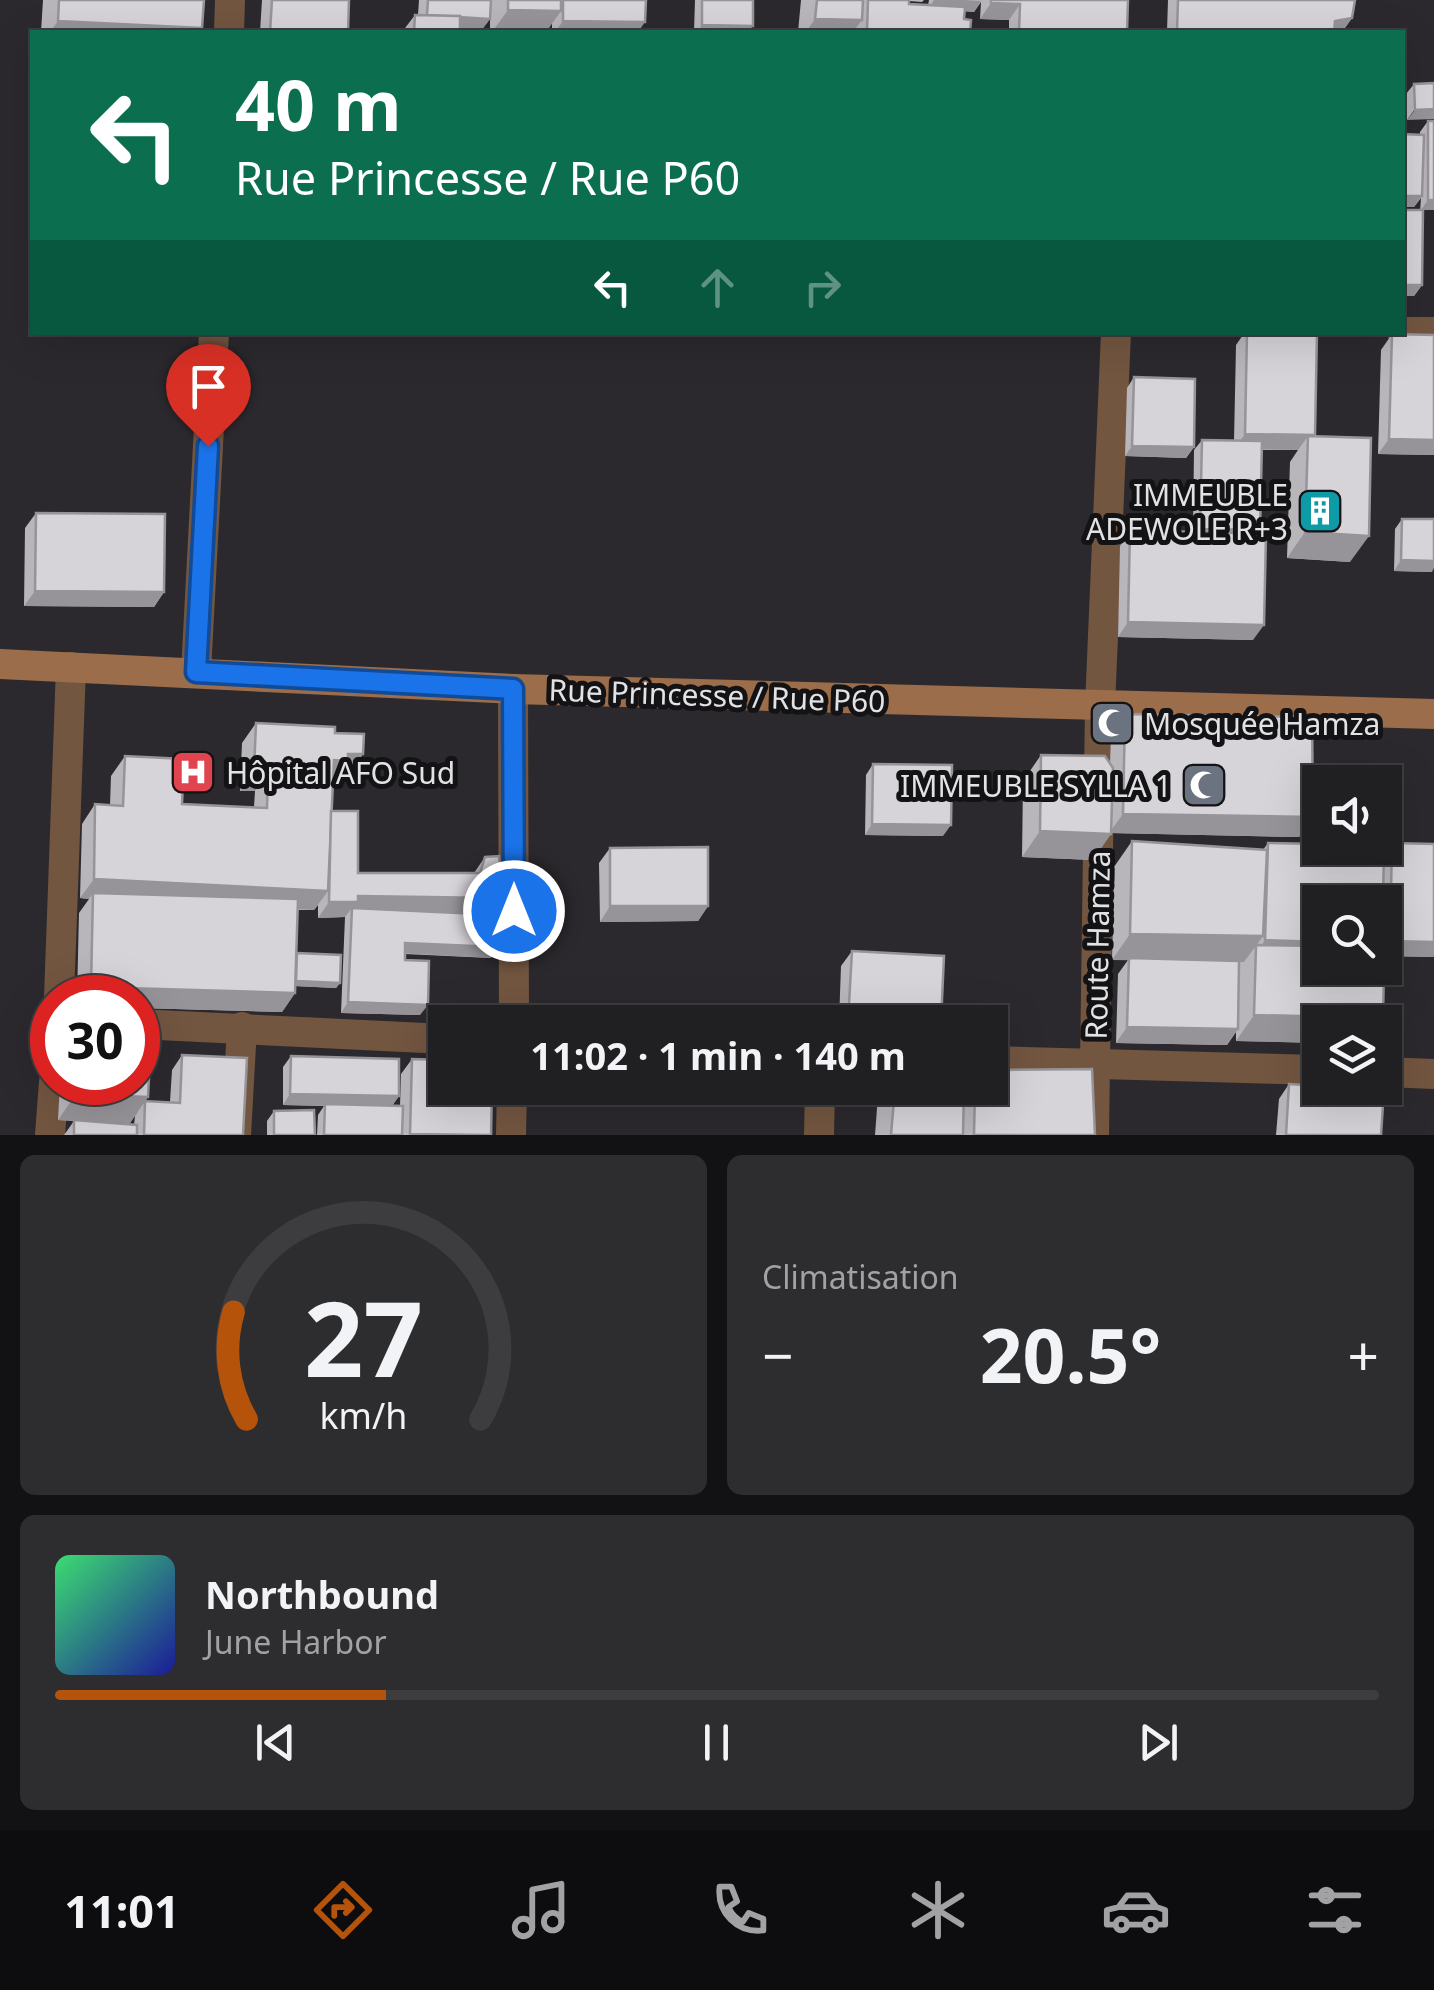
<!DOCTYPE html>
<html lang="fr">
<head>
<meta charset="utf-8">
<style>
	body { margin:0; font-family:"Noto Sans",sans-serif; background:#2d2c2f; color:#f1f3f6; height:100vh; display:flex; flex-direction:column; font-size:38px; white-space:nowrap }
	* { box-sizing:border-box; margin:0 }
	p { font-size:32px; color:#a2a2a5 }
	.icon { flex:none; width:55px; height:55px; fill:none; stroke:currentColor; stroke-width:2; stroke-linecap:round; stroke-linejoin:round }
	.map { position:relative; height:1135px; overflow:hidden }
	.drawer { display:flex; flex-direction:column; gap:20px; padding:20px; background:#121113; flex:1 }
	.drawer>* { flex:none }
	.hud { position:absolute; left:30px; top:30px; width:1375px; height:305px; border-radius:0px; box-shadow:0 10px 40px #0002,0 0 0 2px #3d3d40; background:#0b6e4f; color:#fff; overflow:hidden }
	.buttons { position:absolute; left:1302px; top:765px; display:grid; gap:20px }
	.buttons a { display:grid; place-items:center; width:100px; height:100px; border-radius:0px; background:#201f22; box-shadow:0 10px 40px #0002,0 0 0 2px #3d3d40; font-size:50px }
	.speed { position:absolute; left:30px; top:975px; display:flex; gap:20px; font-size:50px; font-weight:700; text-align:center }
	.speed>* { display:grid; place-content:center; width:130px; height:130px; border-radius:50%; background:#201f22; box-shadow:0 10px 40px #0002,0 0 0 2px #3d3d40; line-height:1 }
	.speed .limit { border:15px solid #d22; background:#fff; color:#111 }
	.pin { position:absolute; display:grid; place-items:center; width:85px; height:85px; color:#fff; margin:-102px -42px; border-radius:50% 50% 50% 0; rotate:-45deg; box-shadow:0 0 10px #0007 }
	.pin .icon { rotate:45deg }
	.me { position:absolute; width:110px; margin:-55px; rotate:0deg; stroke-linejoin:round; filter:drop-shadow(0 0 8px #0008) }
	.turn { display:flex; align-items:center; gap:35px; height:210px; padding:0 40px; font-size:45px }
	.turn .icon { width:130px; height:130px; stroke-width:2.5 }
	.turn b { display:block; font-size:70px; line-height:85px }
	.lanes { display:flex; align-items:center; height:95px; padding:0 40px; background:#0003; justify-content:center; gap:50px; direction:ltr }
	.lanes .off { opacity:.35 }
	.big { font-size:75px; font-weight:700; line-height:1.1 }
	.drawer .card { flex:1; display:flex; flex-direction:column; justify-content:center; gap:15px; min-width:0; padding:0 35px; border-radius:15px; background:#2d2c2f }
	.drawer .dial { align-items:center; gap:0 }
	.dial svg { height:260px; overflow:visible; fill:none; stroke:#3d3d40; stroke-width:7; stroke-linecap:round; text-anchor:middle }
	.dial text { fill:#f1f3f6; stroke:none }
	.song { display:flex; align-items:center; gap:30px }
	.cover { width:120px; height:120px; border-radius:15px; background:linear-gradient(135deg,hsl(140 70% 55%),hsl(240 70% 35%)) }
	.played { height:10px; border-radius:5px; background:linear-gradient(90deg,#b45309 25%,#3d3d40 25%) }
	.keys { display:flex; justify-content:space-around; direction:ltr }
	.heat { display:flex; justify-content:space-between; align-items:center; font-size:55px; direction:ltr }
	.drawer .tiles { flex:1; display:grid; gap:20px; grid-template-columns:1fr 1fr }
	.card:last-child { grid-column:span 2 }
	.trip { position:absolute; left:428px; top:1005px; width:580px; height:100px; border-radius:0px; background:#201f22; box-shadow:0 10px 40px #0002,0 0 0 2px #3d3d40; font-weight:700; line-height:100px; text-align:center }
	.tab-bar { display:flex; height:160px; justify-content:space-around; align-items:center; background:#0d0c0e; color:#a2a2a5 }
	.tab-bar .icon { width:70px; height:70px }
	.tab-bar .active { color:#b45309 }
	.tab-bar b { font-size:45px; color:#f1f3f6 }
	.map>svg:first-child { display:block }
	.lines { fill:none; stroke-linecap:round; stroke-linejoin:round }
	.street { stroke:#735640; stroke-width:30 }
	.secondary { stroke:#9c6d4a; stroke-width:30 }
	.wall { fill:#b8b5bb }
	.shaded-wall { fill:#969498 }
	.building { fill:#d6d3d9; stroke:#969498; stroke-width:2.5 }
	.route-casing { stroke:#114b97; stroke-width:25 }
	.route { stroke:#1a73e8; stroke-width:18 }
	.labels { text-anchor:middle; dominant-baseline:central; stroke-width:10; stroke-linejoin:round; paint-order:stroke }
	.poi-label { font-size:30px; fill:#e2e1e3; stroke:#131214; text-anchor:end }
	.street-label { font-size:30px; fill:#e2e1e3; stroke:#131214 }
</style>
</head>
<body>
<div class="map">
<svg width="1434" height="1135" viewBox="0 0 1434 1135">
	<rect width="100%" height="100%" fill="#2b292d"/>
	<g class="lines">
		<g class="street">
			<polyline points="229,32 230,0"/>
			<polyline points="1402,332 1434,332"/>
			<polyline points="196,672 214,332"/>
			<polyline points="513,689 514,1022"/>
			<polyline points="59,998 71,667"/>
			<polyline points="138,1024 445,1039"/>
			<polyline points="990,1061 1320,1070"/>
			<polyline points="1385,1072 1434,1074"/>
			<polyline points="50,1135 54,1082"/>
			<polyline points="236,1135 242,1027"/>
			<polyline points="511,1135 512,1088"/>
			<polyline points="819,1135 820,1088"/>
			<polyline points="1094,1135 1100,706 1116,332"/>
		</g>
		<polyline class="secondary" points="0,664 513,689 1434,714"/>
	</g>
	<g class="wall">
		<polygon points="43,0 204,0 199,32 41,32"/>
		<polygon points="262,0 349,0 348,32 260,32"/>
		<polygon points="419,0 646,0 639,31 694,32 695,0 753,0 748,32 552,32 552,23 546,32 490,32 490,12 490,19 480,32 402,32 415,15 418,15"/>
		<polygon points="801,0 924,0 922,2 909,1 909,4 928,5 929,0 1128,0 1127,32 1009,32 1009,20 980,19 981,2 974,12 965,11 964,19 970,32 856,32 856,28 853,32 798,32"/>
		<polygon points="1168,0 1355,0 1352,18 1342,32 1160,32 1161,31 1167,31"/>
		<polygon points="1434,83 1407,120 1406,94 1414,84"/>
		<polygon points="1428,121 1434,121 1434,210 1423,210 1422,285 1414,296 1421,198 1414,207 1420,132"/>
		<polygon points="1245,332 1317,332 1315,435 1350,562 1287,558 1290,462 1298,450 1262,450 1260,530 1257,534 1253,640 1118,637 1120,546 1130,530 1193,532 1194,450 1202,440 1234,441 1236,345"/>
		<polygon points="1392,334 1434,335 1434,455 1378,454 1381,350"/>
		<polygon points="1134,377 1194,447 1186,458 1125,456 1127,388"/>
		<polygon points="36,513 164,592 154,607 24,606 25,528"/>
		<polygon points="1402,519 1432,572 1394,571 1395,529"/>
		<polygon points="1125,714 1313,817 1299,837 1111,833 1093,860 1022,857 1023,781 1041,755 1110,764 1111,733"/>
		<polygon points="256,723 335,733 363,754 349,774 339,773 333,780 331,811 358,873 474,873 485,857 503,892 492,908 487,913 446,912 498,947 491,958 405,954 405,960 420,1015 341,1013 345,917 318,918 318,905 314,910 297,910 296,954 340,983 336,988 296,986 295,993 282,1012 138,1008 138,998 77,998 79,913 89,899 80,898 82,824 95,804 110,805 111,776 125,756 182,804 254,807 255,791 240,791 242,743"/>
		<polygon points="873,764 943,836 865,835 866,775"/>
		<polygon points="1132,841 1263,850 1268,843 1384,855 1392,843 1434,844 1434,957 1385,956 1385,902 1320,902 1383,1018 1380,1022 1320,1022 1320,1043 1236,1041 1236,1032 1227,1045 1116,1043 1118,974 1128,960 1112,960 1114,867"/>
		<polygon points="610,848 708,906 698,921 600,922 599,863"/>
		<polygon points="852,951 941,1022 839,1022 841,966"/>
		<polygon points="182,1055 243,1135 64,1135 74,1121 58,1120 60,1082 138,1082 148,1097 130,1123 92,1121 134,1125 135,1116 145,1101 170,1102 172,1070"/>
		<polygon points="291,1056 399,1096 392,1106 400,1106 401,1074 412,1059 491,1135 317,1135 318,1115 324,1106 283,1105 283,1067"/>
		<polygon points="1289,1084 1381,1135 1276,1135 1279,1099"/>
		<polygon points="884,1088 990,1088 1095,1135 875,1135 878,1095"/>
		<polygon points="274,1111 315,1135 267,1135 267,1121"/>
	</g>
	<g class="shaded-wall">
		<polygon points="934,0 964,0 981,1 974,12 928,9"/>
		<polygon points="991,3 1020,4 1009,20 980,19"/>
		<polygon points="508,10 561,11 546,32 492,32"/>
		<polygon points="427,15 490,19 480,32 454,32"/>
		<polygon points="1352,18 1342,32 1326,32 1335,21"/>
		<polygon points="815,19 862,20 853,32 806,32"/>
		<polygon points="58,21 202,28 199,32 50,32"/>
		<polygon points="563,21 645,22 638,32 596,30 593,32 555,32"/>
		<polygon points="702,25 753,26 748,32 697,32"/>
		<polygon points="1434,109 1434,119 1407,120 1415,110"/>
		<polygon points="1402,196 1422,196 1414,207 1402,207"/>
		<polygon points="1428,200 1434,200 1434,210 1421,210"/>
		<polygon points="1402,285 1422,285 1414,296 1402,296"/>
		<polygon points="1245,434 1308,436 1298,450 1234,449"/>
		<polygon points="1389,439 1434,440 1434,455 1378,454"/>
		<polygon points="1132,446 1194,447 1186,458 1125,456"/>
		<polygon points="1200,529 1260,530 1253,540 1192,539"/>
		<polygon points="1305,532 1369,536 1350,562 1287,558"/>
		<polygon points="1401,560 1434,561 1434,568 1432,572 1394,571"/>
		<polygon points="35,591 164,592 154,607 24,606"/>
		<polygon points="1128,622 1264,625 1253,640 1118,637"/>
		<polygon points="348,754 363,754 349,774 339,773 334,780 320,780 334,760"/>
		<polygon points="254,771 268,772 255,791 240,791"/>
		<polygon points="1123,814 1313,817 1299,837 1109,833"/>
		<polygon points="872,824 951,825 943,836 865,835"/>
		<polygon points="1040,831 1111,834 1093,860 1022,857"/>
		<polygon points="94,879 328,891 314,910 93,899 93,893 89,899 80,898"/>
		<polygon points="503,892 487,913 352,911 352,908 345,917 318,918 329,902 358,896"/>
		<polygon points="610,906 708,906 698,921 600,922"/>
		<polygon points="1130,934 1263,936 1244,962 1112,960"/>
		<polygon points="1265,940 1320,942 1320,957 1255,956"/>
		<polygon points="1390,941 1434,942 1434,957 1385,956 1385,948"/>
		<polygon points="405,943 498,947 491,958 398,953"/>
		<polygon points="296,981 340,983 336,988 292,986"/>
		<polygon points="91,987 295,993 282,1012 138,1008 138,998 83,998"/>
		<polygon points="348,1002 428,1005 420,1015 341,1013"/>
		<polygon points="1254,1015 1383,1018 1380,1022 1320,1022 1320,1043 1236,1041"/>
		<polygon points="1127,1027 1238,1029 1227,1045 1116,1043"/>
		<polygon points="76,1094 148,1097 130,1123 58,1120"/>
		<polygon points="290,1094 399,1096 391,1107 283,1105"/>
	</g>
	<g class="building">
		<polygon points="59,0 204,0 202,28 58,21"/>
		<polygon points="272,0 349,0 348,32 270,32"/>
		<polygon points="428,0 491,0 490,19 427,15"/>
		<polygon points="508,0 561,0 561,11 508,10"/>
		<polygon points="563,0 646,0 645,22 563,21"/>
		<polygon points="702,0 753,0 753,26 702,25"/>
		<polygon points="817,0 863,0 862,20 815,19"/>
		<polygon points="868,0 909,0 909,4 965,7 964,19 971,20 970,32 867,32"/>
		<polygon points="991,0 1128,0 1127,32 1019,32 1020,4 991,3"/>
		<polygon points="1178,0 1355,0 1352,18 1335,21 1334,32 1177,32"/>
		<polygon points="415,15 460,16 460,32 414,32"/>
		<polygon points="596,30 696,32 595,32"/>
		<polygon points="1434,83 1434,109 1415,110 1414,84"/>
		<rect x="1428" y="121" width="6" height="79"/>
		<polygon points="1402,134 1424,135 1422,196 1402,196"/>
		<polygon points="1402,210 1423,210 1422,285 1402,285"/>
		<polygon points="1247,332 1317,332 1315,435 1245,434"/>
		<polygon points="1392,334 1434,335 1434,440 1389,439"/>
		<polygon points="1134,377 1195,379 1194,447 1132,446"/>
		<polygon points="1308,436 1371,438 1369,536 1305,532"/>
		<polygon points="1202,440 1262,441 1260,530 1200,529"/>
		<polygon points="36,513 165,514 164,592 35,591"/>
		<polygon points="1402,519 1434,519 1434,561 1401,560"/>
		<polygon points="1130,530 1266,534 1264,625 1128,622"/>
		<polygon points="1125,714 1312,717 1313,817 1123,814"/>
		<polygon points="256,723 335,727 335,733 364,734 363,754 348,754 348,761 334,760 328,891 94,879 95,804 123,806 125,756 184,759 182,804 267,808 268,772 254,771"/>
		<polygon points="1041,755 1105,756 1113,768 1111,834 1040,831"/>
		<polygon points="873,764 952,765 951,825 872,824"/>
		<polygon points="1331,780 1379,781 1379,782 1331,782"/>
		<polygon points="331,811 358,811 358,873 480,873 485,857 499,856 503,892 497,898 358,896 358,902 329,902"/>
		<polygon points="1132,841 1267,850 1263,936 1130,934"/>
		<polygon points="1268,843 1320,844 1320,848 1384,848 1383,902 1320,902 1320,942 1265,940"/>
		<polygon points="1392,843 1434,844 1434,942 1390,941"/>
		<polygon points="708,847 708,906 610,906 610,848"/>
		<polygon points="93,893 298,899 295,993 91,987"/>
		<polygon points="352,908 500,915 498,947 405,943 405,960 429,961 428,1005 348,1002"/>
		<polygon points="1256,945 1320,946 1320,968 1384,968 1383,1018 1254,1015"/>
		<polygon points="852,951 944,956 941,1022 848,1022"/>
		<polygon points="297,953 341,955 340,983 296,981"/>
		<polygon points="1129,958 1239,961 1238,1029 1127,1027"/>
		<polygon points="138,1023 152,1024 148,1097 76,1094 77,1082 138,1082"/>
		<polygon points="182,1055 247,1058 243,1135 144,1135 145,1101 180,1103"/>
		<polygon points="291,1056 399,1059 399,1096 290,1094"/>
		<polygon points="412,1059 445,1060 445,1088 492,1088 491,1135 410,1134"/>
		<polygon points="1092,1069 1095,1135 974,1135 975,1088 990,1088 990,1070"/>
		<polygon points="1289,1084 1320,1086 1320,1088 1384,1090 1381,1135 1286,1135"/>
		<polygon points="895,1088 964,1088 963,1135 891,1135"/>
		<polygon points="325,1104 403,1106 402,1135 324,1135"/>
		<polygon points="314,1110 315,1135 274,1135 274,1111"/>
		<polygon points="74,1120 137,1125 137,1135 74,1135"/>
	</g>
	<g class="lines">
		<g class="route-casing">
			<polyline id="route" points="208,446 196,672 513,689 514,911"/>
		</g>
		<use href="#route" class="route"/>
	</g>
	<defs>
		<g id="building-square" transform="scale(2.25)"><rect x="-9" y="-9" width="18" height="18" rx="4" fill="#0f9aa8" stroke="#131214"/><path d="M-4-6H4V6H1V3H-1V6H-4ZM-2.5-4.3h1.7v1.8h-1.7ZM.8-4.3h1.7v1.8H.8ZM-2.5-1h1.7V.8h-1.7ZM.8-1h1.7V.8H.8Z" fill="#fff"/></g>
		<g id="mosque-square" transform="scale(2.25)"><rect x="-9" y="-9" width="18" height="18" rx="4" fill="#6b7280" stroke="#131214"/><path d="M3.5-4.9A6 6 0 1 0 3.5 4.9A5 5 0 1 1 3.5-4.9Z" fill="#fff"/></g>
		<g id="hospital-square" transform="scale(2.25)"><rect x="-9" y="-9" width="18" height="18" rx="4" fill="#e0444e" stroke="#131214"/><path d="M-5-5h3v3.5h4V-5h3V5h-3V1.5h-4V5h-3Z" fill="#fff"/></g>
	</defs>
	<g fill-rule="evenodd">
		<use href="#building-square" x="1320" y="511"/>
		<use href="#mosque-square" x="1112" y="723"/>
		<use href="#hospital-square" x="193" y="772"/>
		<use href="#mosque-square" x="1204" y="785"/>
	</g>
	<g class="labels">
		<g class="poi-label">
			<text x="1288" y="494">IMMEUBLE<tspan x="1288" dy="34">ADEWOLE R+3</tspan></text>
			<text x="1144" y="723" text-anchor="start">Mosquée Hamza</text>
			<text x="226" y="772" text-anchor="start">Hôpital AFO Sud</text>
			<text x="1172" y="785">IMMEUBLE SYLLA 1</text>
		</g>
		<g class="street-label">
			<text transform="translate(717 695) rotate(2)">Rue Princesse / Rue P60</text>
			<text transform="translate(1097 945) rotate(-89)">Route Hamza</text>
		</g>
	</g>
</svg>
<div class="buttons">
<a><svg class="icon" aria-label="sound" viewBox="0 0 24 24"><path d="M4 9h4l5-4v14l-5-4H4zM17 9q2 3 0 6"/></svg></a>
<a><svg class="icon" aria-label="search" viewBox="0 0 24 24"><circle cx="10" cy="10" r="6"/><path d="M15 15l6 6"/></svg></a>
<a><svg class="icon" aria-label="layers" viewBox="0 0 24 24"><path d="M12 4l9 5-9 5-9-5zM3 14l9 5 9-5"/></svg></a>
</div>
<div class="speed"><div class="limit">30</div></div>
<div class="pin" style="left:208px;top:446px;background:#d93025"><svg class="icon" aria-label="arrive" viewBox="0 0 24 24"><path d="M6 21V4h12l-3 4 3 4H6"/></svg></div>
<svg class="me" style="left:514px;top:911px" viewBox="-20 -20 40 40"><circle r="17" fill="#1a73e8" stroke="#fff" stroke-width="3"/><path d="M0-11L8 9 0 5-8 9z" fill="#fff"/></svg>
<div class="trip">11:02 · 1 min · 140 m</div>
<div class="hud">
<div class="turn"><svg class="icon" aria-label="left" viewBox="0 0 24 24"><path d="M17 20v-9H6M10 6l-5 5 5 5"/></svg><div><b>40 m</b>Rue Princesse / Rue P60</div></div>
<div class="lanes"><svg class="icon" aria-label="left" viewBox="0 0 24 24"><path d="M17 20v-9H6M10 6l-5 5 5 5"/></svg><svg class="icon off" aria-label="ahead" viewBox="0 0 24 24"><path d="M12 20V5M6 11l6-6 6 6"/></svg><svg class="icon off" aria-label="right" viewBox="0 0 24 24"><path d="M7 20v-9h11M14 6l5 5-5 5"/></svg></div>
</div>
</div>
<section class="drawer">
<div class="tiles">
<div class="card dial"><svg viewBox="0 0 100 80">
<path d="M14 69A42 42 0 1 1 86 69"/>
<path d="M14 69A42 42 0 0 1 10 36" stroke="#b45309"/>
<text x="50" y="56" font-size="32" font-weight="700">27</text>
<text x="50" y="72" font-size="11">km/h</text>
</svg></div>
<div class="card"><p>Climatisation</p>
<div class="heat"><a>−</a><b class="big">20.5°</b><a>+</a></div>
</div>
<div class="card">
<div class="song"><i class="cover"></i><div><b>Northbound</b><p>June Harbor</p></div></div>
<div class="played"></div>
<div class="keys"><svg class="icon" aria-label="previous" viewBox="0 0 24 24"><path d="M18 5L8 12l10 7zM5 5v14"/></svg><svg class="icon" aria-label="pause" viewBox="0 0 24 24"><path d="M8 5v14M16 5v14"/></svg><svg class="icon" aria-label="next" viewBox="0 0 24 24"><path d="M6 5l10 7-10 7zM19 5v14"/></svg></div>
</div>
</div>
</section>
<nav class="tab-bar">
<b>11:01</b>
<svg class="icon active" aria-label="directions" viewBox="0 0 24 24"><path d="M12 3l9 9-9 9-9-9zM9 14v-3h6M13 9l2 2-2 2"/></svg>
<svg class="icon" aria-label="music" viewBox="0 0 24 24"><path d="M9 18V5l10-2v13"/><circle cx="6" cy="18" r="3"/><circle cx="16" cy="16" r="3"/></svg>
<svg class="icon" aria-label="phone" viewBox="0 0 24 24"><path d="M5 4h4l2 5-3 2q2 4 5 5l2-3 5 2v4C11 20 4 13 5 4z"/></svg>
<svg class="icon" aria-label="climate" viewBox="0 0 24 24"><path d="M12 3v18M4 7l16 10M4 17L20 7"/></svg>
<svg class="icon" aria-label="car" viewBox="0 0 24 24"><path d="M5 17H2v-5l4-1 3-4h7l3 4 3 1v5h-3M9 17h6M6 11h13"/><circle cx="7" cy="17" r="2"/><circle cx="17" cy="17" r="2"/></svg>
<svg class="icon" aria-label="filters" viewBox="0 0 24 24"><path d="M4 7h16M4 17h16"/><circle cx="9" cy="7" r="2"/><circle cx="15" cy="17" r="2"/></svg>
</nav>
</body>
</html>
